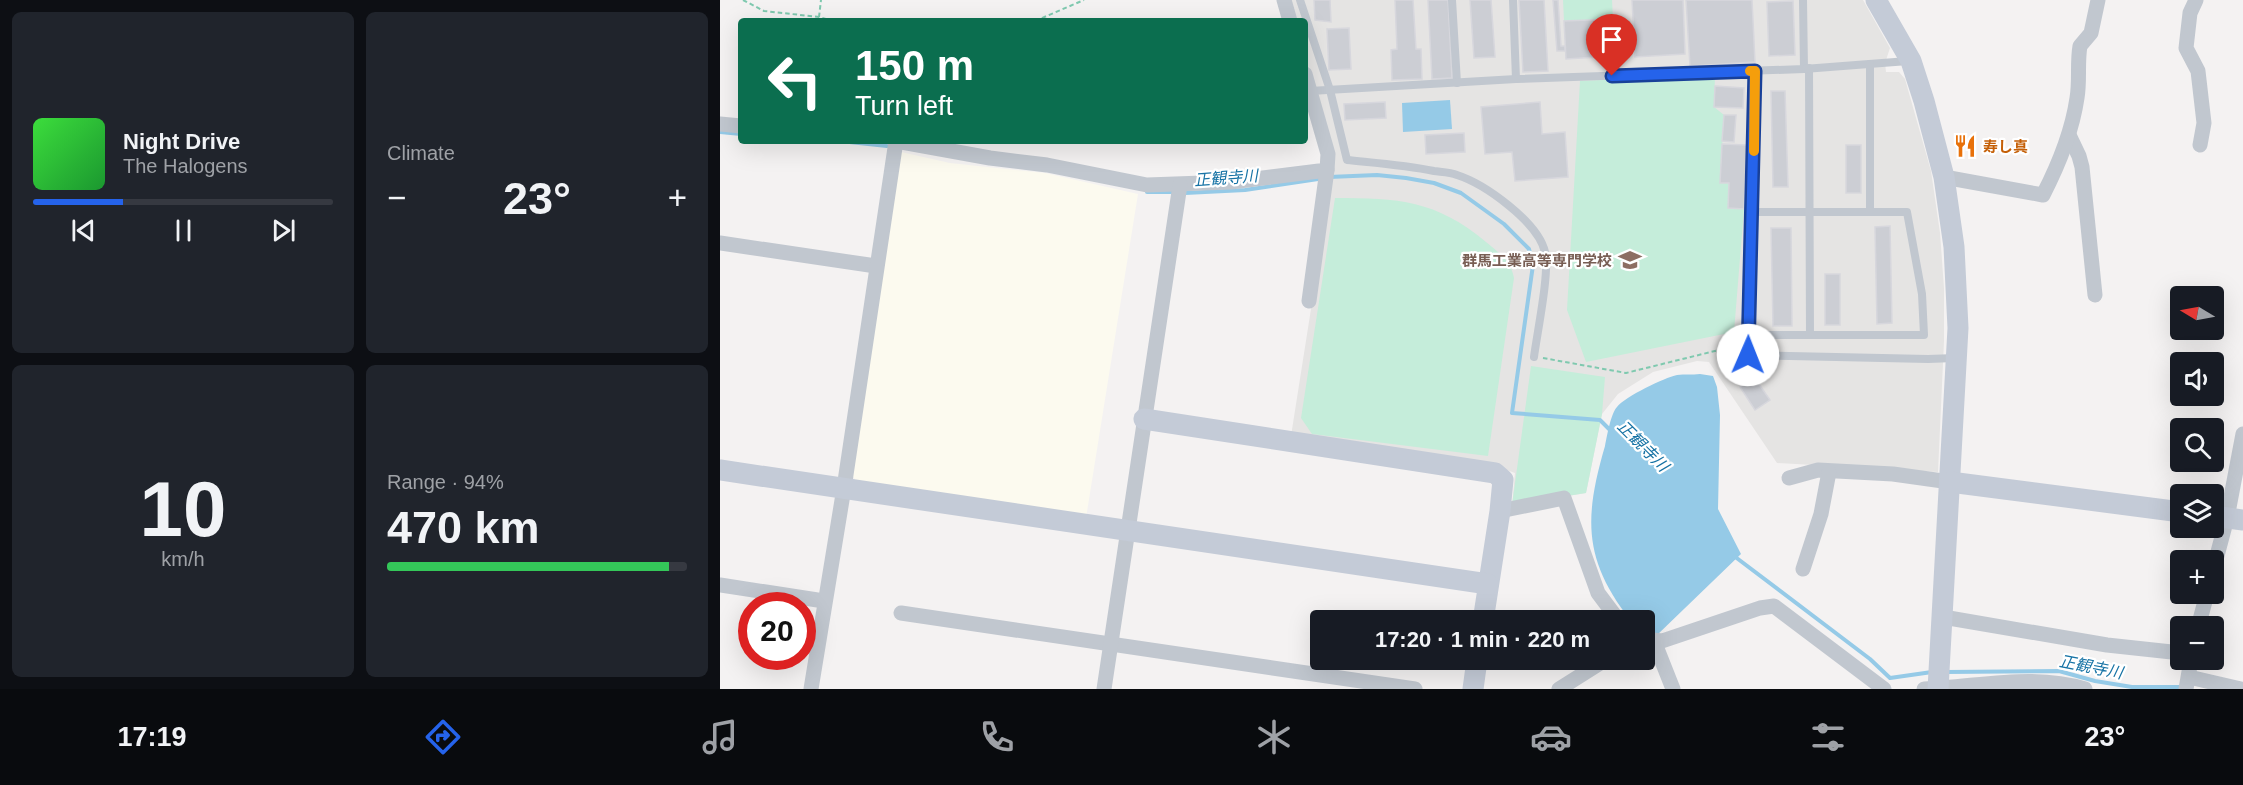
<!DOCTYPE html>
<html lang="en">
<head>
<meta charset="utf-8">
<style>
	body { margin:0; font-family:Arial,"Noto Sans JP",sans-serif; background:#20242c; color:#f1f3f6; height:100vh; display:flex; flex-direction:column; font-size:22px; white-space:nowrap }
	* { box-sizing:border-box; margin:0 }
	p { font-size:20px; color:#9ea1a6 }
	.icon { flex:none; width:33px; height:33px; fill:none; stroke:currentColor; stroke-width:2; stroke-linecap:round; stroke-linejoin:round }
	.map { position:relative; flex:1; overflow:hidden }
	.side { display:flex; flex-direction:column; gap:12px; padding:12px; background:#0d0f14; width:720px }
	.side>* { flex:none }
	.guide { position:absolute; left:18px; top:18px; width:570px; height:126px; border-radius:6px; box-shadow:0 6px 24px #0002; background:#0b6e4f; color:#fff; overflow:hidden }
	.needle { width:39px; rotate:280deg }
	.buttons { position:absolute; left:1450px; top:286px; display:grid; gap:12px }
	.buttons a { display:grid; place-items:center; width:54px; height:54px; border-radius:6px; background:#171b24; box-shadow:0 6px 24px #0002; font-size:30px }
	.speed { position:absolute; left:18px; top:592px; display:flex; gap:12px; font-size:30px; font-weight:700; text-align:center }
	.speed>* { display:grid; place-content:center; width:78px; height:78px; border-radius:50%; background:#171b24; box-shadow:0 6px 24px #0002; line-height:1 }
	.speed .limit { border:9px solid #d22; background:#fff; color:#111 }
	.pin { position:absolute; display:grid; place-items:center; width:51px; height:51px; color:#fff; margin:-62px -26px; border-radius:50% 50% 50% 0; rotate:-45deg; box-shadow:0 0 6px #0007 }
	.pin .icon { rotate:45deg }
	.me { position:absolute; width:66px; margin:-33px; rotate:1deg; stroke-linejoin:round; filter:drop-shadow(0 0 4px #0008) }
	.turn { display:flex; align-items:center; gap:21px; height:126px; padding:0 18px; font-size:27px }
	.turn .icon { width:78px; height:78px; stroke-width:2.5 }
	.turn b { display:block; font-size:42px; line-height:51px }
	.big { font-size:45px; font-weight:700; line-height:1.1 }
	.side .tile { flex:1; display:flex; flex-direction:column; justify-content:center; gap:9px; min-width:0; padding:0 21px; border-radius:9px; background:#20242c }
	.side .dial { align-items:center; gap:0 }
	.dial b { font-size:78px; line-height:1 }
	.song { display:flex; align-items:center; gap:18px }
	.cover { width:72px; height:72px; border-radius:9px; background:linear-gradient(135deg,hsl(120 70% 55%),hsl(130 70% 35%)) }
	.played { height:6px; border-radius:3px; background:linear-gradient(90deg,#2563eb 30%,#363941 30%) }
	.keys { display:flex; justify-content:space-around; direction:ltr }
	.heat { display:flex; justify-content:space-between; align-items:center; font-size:33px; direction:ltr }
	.charge { height:9px; border-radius:4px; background:linear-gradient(90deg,#34c759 94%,#363941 0) }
	.side .tiles { flex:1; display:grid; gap:12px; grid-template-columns:repeat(2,1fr) }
	.trip { position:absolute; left:590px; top:610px; width:345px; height:60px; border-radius:6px; background:#171b24; box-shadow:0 6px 24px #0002; font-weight:700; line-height:60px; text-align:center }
	.tab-bar { display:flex; height:96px; justify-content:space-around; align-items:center; background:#090b0e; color:#9ea1a6 }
	.tab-bar .icon { width:42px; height:42px }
	.tab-bar .current { color:#2563eb }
	.tab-bar b { font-size:27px; color:#f1f3f6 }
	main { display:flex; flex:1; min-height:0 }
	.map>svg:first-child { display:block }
	.commercial { fill:#fcfaef }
	.education { fill:#e5e4e3 }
	.green { fill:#c5edda }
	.water { fill:#95cae7 }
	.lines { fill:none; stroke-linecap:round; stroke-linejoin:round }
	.stream { stroke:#95cae7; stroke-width:4 }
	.building { fill:#ccced4; stroke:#d7d7dd; stroke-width:1.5 }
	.path { stroke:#7fc9af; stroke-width:2; stroke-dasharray:4.5 3; stroke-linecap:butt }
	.lane { stroke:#c1c7cf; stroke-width:8 }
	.street { stroke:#c1c7cf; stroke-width:15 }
	.secondary { stroke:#c4cbd7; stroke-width:21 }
	.route-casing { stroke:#184099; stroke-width:15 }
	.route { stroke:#2563eb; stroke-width:10 }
	.slow { stroke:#f59e0b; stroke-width:10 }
	.labels { text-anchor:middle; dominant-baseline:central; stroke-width:4.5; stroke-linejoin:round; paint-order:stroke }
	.food-label { font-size:15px; font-weight:bold; fill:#c56008; stroke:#fff; text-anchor:start }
	.education-label { font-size:15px; font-weight:bold; fill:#785e54; stroke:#fff; text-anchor:end }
	.water-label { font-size:16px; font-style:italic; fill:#1773a5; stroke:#fff }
</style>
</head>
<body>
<main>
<section class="side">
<div class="tiles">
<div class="tile">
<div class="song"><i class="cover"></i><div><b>Night Drive</b><p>The Halogens</p></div></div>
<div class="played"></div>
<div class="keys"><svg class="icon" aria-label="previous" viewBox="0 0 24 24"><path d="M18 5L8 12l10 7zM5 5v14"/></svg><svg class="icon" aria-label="pause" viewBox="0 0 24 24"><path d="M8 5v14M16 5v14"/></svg><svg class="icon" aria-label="next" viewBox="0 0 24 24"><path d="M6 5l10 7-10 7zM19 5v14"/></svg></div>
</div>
<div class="tile"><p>Climate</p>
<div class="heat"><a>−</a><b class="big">23°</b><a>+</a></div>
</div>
<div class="tile dial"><b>10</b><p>km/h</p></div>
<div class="tile"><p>Range · 94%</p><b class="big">470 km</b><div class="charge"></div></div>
</div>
</section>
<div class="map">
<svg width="1523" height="689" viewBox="0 0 1523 689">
	<rect width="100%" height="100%" fill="#f4f2f2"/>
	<polygon class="commercial" points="181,152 230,163 325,173 418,194 366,518 136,481 131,473"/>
	<polygon class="education" points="569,0 1143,0 1170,48 1165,63 1166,72 1179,72 1185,79 1211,171 1220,233 1224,288 1224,341 1218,472 1057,463 989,362 977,361 933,372 898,394 882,414 866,493 792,505 795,473 778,467 571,436 611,182 612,153 585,57 585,21 575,21"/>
	<g class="green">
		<polygon points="843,0 892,0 893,19 844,21"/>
		<polygon points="995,75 994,107 1004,115 1000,182 1009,183 1008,208 1024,209 1014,332 866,362 847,310 860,81"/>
		<path d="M615,198C678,198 716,200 766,242C779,253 791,261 794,278L768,456L592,434L581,418Z"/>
		<polygon points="811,366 885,377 882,414 866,493 792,505"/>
	</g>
	<g class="water">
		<polygon points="730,100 732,129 683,132 682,103"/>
		<path d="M980,374L993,376L997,387L1000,415L998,509L1021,554L936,636L924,630V621H911C863,560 864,518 885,446C887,436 891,413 897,407C906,396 944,378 957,375C965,374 972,375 980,374Z"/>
	</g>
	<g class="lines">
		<g class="stream">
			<polyline points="0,132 21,134"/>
			<polyline points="120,141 167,146"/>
			<polyline points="609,177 657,175 686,178 714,183 741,193 784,224 809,249 813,265 792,413 880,420 891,431"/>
			<polyline points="427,192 454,192"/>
			<polyline points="465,193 525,190 598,179"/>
			<polyline points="1014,556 1150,659 1170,678 1212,672"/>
			<polyline points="1226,672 1339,671 1375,681 1412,687 1463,687"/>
		</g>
	</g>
	<g class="building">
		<polygon points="594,0 610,0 611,22 595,20"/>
		<polygon points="675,0 693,0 696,49 701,49 702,79 672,80 671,50 677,49"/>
		<polygon points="708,0 728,0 732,78 712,79"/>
		<polygon points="750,0 771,0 775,57 754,58"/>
		<polygon points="799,0 824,0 828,71 803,72"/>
		<polygon points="833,0 838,0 841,46 845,46 845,51 837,51"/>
		<polygon points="912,0 963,0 965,54 915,57"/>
		<polygon points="966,0 1032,0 1035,62 970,66"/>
		<polygon points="1073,1 1075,55 1049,56 1047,2"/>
		<polygon points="893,19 895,56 846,59 844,21"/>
		<polygon points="629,28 631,69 609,70 607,29"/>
		<polygon points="995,86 1024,88 1023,108 994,107"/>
		<polygon points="1051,91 1065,91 1068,187 1053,187"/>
		<polygon points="665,102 666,118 625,120 624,104"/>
		<polygon points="820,102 822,134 845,132 848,177 795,181 792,152 765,154 761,107"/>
		<polygon points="1004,115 1016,115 1014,142 1002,141"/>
		<polygon points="744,133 745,152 706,154 705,135"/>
		<polygon points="1002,144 1027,145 1024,209 1008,208 1009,183 1000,183"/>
		<rect x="1126" y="145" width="15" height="48"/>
		<polygon points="1170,226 1172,323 1157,324 1155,227"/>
		<polygon points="1051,228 1071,228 1072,326 1053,326"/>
		<rect x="1105" y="274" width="15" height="51"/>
		<polygon points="1034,377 1050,400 1035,410 1020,387"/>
	</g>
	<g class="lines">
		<g class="path">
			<polyline points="23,0 44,11 99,17 113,21"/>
			<polyline points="99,17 101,0"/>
			<polyline points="315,21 364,0"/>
			<polyline points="823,358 906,373 1019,345"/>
		</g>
		<g class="lane">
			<path d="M580,0L610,90L627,160C656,163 685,165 714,171C721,172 730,172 737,175C765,184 818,222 825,252C830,272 817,333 814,357"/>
			<polyline points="732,0 737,83"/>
			<polyline points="793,0 796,79"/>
			<polyline points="1083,0 1084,69"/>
			<polyline points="1089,68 1090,335"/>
			<polyline points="1035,71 1033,212 1028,355 1208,359 1235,358"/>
			<polyline points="590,91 796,79 1084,69 1188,61"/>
			<polyline points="1150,211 1150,64"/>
			<polyline points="1028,335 1204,335 1202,294 1187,212 1033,212"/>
		</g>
		<g class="street">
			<polyline points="564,0 570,21"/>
			<polyline points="1476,0 1470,13 1466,48 1478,71 1484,123 1480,145"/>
			<polyline points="0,124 21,126"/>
			<polyline points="1349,135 1359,156 1362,167 1375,295"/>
			<polyline points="176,141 270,158 327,165 427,185 511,182 607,170 608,154 585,74"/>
			<path d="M1224,177L1323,195C1339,164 1352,132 1357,98C1360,81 1357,63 1360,46L1371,33L1378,0"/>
			<polyline points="0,243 156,266"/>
			<polyline points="589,301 607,170"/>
			<polyline points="1069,478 1098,470 1173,474 1230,482"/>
			<polyline points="780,511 844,498 878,593 899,621"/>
			<polyline points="1494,567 1507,518 1523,434"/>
			<polyline points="1083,569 1101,514 1109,472"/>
			<polyline points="0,585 104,601"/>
			<polyline points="181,613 695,689"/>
			<polyline points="1223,617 1387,645 1461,653"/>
			<polyline points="1478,627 1487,594"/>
			<polyline points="924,639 942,641 1040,608 1054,606 1164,689"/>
			<polyline points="934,641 953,689"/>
			<polyline points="1469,677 1521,689"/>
			<polyline points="91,689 124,488 176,141"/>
			<polyline points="384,689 460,185"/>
			<polyline points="839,689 885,660"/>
			<path d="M1204,689C1258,687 1313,673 1365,689"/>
			<polyline points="1466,689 1471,660"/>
		</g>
		<g class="secondary">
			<polyline points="1156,0 1191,61 1204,101 1224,177 1234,247 1238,328 1218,689"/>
			<polyline points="424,419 775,473 783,480 780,511 763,621"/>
			<polyline points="0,470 768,584"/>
			<polyline points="1230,482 1461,512"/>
			<polyline points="1494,516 1523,520"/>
			<polyline points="753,689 757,660"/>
		</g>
	</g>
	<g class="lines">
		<g class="route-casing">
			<polyline id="route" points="892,76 1035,71 1028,355"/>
		</g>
		<use href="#route" class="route"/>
		<polyline class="slow" points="1030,71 1035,71 1034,151"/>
	</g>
	<defs>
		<g id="restaurant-bare" transform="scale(1.8)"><path d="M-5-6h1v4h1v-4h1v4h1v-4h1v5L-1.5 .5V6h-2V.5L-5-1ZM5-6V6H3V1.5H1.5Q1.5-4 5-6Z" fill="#e8710a" stroke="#fff" stroke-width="2.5" paint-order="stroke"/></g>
		<g id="university-bare" transform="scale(1.8)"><path d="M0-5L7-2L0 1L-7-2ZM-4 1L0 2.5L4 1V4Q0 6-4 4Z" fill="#8d6e63" stroke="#fff" stroke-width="2.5" paint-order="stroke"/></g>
	</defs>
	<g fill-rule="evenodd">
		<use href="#restaurant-bare" x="1245" y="146"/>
		<use href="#university-bare" x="910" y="260"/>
	</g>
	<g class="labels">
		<g class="food-label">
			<text x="1263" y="146">寿し真</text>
		</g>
		<g class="education-label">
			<text x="892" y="260">群馬工業高等専門学校</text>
		</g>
		<g class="water-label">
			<text transform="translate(506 178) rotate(-4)">正観寺川</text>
			<text transform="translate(923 446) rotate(45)">正観寺川</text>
			<text transform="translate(1371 667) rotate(11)">正観寺川</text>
		</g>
	</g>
</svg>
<div class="buttons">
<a><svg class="needle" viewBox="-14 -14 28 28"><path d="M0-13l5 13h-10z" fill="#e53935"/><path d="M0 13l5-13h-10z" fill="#9ea1a6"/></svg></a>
<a><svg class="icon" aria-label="sound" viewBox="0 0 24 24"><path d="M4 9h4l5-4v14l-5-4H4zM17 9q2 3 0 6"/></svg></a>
<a><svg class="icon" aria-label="search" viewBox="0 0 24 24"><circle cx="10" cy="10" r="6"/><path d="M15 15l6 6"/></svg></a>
<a><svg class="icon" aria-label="layers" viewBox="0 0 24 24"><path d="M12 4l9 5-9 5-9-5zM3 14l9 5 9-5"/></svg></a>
<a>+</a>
<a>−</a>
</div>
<div class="speed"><div class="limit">20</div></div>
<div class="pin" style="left:892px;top:76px;background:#d93025"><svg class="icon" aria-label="arrive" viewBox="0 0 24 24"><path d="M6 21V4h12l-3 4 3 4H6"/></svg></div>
<svg class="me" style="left:1028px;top:355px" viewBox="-20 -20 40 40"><circle r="19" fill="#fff"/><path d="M0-13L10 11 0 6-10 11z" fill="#2563eb"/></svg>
<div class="trip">17:20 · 1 min · 220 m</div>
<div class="guide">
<div class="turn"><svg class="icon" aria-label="left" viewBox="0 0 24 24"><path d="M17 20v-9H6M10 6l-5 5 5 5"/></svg><div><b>150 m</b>Turn left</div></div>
</div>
</div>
</main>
<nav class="tab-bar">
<b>17:19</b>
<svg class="icon current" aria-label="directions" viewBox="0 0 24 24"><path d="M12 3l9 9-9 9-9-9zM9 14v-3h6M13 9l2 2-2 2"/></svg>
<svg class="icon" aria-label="music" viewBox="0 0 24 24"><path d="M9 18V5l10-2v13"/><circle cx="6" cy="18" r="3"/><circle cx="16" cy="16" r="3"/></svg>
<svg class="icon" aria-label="phone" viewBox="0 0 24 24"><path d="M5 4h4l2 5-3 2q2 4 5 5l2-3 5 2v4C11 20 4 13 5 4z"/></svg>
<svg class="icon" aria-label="climate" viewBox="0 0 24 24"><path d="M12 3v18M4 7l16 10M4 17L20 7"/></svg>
<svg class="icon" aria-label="car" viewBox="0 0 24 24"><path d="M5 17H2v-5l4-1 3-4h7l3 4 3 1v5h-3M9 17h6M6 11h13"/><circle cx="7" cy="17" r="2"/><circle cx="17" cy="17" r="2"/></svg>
<svg class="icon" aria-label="filters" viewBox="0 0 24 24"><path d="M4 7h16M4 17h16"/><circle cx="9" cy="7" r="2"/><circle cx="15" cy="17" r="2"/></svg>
<b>23°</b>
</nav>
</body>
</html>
